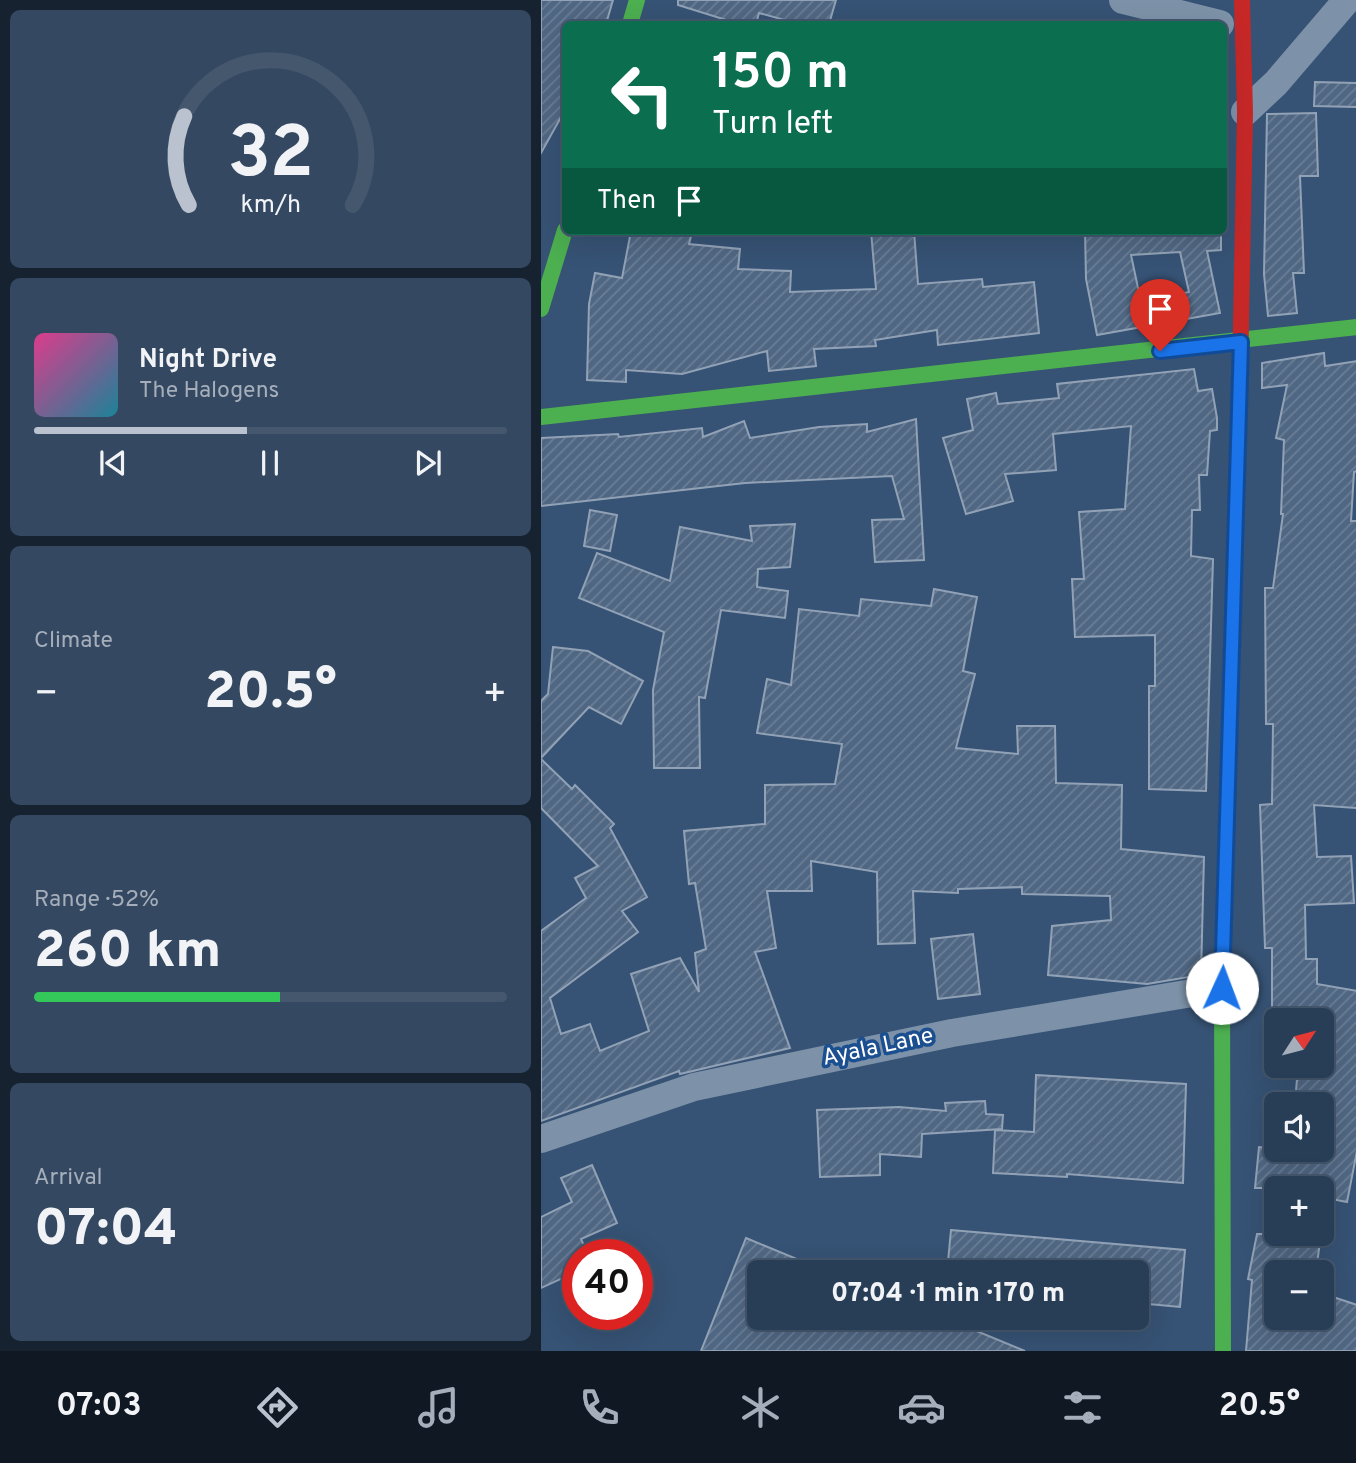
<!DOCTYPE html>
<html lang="en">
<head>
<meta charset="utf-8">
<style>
	body { margin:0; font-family:Overpass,sans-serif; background:#344961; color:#f1f3f6; height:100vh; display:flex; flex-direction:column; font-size:26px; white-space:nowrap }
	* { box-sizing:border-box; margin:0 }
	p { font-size:23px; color:#a5aeba }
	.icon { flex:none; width:38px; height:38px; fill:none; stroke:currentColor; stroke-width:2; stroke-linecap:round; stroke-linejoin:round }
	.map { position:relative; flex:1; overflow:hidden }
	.side { display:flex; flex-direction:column; gap:10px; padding:10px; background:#162230; width:541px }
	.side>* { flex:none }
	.hud { position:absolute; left:21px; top:21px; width:665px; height:214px; border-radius:10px; box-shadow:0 7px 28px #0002,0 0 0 2px #44576d; background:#0b6e4f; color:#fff; overflow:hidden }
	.needle { width:46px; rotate:54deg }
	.controls { position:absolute; left:723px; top:1008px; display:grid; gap:14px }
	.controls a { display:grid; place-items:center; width:70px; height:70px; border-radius:10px; background:#283e57; box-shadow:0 7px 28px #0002,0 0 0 2px #44576d; font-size:35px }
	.speed { position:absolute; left:21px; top:1239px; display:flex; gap:14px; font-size:35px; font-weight:700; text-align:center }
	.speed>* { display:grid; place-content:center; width:91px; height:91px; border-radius:50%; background:#283e57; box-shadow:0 7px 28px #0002,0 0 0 2px #44576d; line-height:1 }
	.speed .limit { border:10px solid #d22; background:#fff; color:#111 }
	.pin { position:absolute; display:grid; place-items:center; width:60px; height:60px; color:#fff; margin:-72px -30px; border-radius:50% 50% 50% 0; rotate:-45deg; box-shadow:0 0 7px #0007 }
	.pin .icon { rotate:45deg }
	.me { position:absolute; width:77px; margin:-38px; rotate:2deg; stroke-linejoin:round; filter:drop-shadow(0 0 5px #0008) }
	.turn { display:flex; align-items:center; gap:24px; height:147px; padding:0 35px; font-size:32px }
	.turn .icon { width:91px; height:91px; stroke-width:2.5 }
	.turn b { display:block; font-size:49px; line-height:60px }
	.then { display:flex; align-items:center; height:66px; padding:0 35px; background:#0003; gap:14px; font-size:26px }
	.big { font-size:52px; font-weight:800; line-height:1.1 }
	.side .card { flex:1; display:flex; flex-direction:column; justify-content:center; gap:10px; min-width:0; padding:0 24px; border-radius:10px; background:#344961 }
	.side .dial { align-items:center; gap:0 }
	.dial svg { height:182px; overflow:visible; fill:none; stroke:#44576d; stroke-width:7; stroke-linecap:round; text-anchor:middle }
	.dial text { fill:#f1f3f6; stroke:none }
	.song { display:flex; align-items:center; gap:21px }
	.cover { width:84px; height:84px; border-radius:10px; background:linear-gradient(135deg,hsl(330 70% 55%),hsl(190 70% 35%)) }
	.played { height:7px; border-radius:4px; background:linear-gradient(90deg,#b9c2ce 45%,#44576d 45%) }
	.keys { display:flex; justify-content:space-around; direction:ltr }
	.heat { display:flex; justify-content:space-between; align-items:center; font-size:38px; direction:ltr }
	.charge { height:10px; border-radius:5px; background:linear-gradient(90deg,#34c759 52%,#44576d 0) }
	.trip { position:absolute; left:206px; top:1260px; width:402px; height:70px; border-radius:10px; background:#283e57; box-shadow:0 7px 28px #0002,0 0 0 2px #44576d; font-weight:800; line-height:70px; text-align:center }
	.tabs { display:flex; height:112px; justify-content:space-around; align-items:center; background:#101923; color:#a5aeba }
	.tabs .icon { width:49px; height:49px }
	.tabs .selected { color:#b9c2ce }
	.tabs b { font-size:32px; color:#f1f3f6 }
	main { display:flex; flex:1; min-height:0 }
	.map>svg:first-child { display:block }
	.building { fill:url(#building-hatch); stroke:#92a2b6; stroke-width:2; fill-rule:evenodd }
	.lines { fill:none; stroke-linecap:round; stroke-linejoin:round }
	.street { stroke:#7d92a8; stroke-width:28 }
	.fast { stroke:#4caf50; stroke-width:16 }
	.jam { stroke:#c62828; stroke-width:16 }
	.route-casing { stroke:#114b97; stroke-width:18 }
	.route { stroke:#1a73e8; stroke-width:12 }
	.labels { text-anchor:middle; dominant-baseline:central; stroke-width:7; stroke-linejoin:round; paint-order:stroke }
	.street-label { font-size:23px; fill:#fff; stroke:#1b4f8f }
</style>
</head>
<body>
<main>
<section class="side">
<div class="card dial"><svg viewBox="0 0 100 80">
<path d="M14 69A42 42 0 1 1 86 69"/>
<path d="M14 69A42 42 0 0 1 12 30" stroke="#b9c2ce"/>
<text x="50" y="56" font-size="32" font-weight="700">32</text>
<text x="50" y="72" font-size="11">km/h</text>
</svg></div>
<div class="card">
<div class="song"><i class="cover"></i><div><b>Night Drive</b><p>The Halogens</p></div></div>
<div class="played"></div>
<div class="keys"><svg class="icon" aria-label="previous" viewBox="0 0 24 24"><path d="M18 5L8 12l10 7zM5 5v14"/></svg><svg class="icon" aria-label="pause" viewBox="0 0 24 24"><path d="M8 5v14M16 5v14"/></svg><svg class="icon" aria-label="next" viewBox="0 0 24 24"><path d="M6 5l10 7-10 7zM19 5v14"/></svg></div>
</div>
<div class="card"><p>Climate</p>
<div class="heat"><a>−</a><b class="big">20.5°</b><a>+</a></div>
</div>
<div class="card"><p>Range · 52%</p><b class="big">260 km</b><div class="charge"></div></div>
<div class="card"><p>Arrival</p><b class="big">07:04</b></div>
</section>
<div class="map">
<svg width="816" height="1351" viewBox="0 0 816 1351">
	<defs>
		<pattern id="building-hatch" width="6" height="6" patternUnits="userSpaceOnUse" patternTransform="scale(1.75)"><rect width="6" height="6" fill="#506783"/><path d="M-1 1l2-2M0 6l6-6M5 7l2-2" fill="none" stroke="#6a7e96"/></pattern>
	</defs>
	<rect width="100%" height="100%" fill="#365274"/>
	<g class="building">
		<polygon points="0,0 72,0 65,24 24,24 24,110 0,153"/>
		<polygon points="137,0 295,0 288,24 258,24 218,13 215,24 198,24 137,5"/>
		<polygon points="774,82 816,83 816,107 773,106"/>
		<polygon points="775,113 777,176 759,176 763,273 752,273 756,313 727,316 723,274 726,114"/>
		<polygon points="90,231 125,231 150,236 148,244 199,249 197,269 250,271 249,292 335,289 330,231 373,231 377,284 441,279 442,287 493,282 498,333 397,345 396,330 334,340 335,346 273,349 275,366 228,371 226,351 141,374 85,370 85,382 46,380 48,304 54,273 81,278"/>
		<path d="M544,231H680V250L666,251L679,313L556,335L545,279ZM639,252L648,292L600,302L590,255Z"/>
		<polygon points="783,353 784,366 816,361 816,471 813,472 810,521 816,521 816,808 773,805 776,857 810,856 813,903 764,905 765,959 776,959 776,984 816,991 816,1151 806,1202 780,1197 780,1188 714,1188 718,1147 780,1154 780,1104 754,1104 757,1066 780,1066 787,1020 731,1020 731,948 724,948 719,805 731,804 732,724 725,724 724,588 732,588 742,514 740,514 743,440 735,438 746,385 721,388 721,363"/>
		<polygon points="653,369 657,391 671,389 676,418 676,430 669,431 666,475 658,475 659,510 651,510 650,556 672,559 665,791 608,789 608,686 614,686 614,635 534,637 531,579 543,579 538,512 584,509 590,426 512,434 515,470 464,474 472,501 425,514 402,438 432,430 426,399 455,393 457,404 518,398 516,384"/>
		<polygon points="375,419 383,560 334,562 331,520 363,519 351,476 204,483 0,506 0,438 77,434 78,437 161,428 162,437 203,421 209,438 278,427 326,424 326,432"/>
		<polygon points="49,510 76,515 69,551 43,546"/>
		<polygon points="254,524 249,567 217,569 216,587 247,591 244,618 180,610 164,698 158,697 159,768 113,768 112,690 123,632 38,598 56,553 129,581 139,527 211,541 209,526"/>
		<polygon points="393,589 436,597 422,671 434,674 415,748 477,754 476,726 514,726 515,783 581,785 580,849 663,857 660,975 606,984 507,975 511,926 570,920 569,896 481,894 481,887 417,889 417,893 372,891 374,943 337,944 336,872 270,861 271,891 226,891 235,948 214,952 249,1048 139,1074 138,1071 0,1121 0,931 45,898 34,878 57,866 0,808 0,759 31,789 34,785 73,824 69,828 106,897 81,911 97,932 9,998 20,1034 49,1024 59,1051 108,1031 90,974 139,958 158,992 154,953 165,949 154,883 148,884 143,831 224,824 224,785 294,784 301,744 216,733 226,679 250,685 258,609 318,616 320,599 390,606"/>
		<polygon points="12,647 47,651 102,681 80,724 48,707 0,758 0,701 7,694"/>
		<polygon points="432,934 439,994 397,999 390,939"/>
		<polygon points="495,1075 645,1084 642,1183 526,1174 526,1177 452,1173 454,1130 493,1132"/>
		<polygon points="444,1101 445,1114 462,1115 461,1129 381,1134 380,1157 339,1154 339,1175 279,1177 276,1110 358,1107 405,1111 404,1103"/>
		<polygon points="51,1165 76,1223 40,1239 47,1255 37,1255 37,1271 0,1288 0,1217 31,1202 20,1178"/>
		<polygon points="410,1230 644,1250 639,1307 597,1303 597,1272 406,1272"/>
		<polygon points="716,1234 780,1234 775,1272 735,1272 735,1318 780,1318 780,1293 816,1305 816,1351 705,1351 711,1280 707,1279"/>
		<polygon points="205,1238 287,1272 219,1272 219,1318 404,1318 484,1351 160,1351"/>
	</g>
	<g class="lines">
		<g class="street">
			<polyline points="582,0 679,24"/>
			<polyline points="704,112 735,83 806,0"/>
			<polyline points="0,1139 153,1087 411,1033 681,988"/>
		</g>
		<g class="fast">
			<polyline points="89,24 96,0"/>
			<polyline points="0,309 24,230"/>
			<polyline points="0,417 816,327"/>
			<polyline points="682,1351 681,988 699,376"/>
		</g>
		<polyline class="jam" points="699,376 704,112 701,0"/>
	</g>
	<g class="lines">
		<g class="route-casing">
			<polyline id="route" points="619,351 700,342 681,988"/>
		</g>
		<use href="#route" class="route"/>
	</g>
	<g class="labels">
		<g class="street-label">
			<text transform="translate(337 1048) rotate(-12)">Ayala Lane</text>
		</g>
	</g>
</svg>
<div class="controls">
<a><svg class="needle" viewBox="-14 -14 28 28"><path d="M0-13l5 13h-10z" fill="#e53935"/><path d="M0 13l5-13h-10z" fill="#a5aeba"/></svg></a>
<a><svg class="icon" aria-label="sound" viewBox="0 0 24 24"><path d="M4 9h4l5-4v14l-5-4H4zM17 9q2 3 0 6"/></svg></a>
<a>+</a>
<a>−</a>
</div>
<div class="speed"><div class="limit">40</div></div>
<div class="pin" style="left:619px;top:351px;background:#d93025"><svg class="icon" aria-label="arrive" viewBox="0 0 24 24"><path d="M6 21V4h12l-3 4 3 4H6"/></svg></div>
<svg class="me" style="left:681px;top:988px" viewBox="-20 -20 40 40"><circle r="19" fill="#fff"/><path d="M0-13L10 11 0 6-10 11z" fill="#1a73e8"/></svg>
<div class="trip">07:04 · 1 min · 170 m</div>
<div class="hud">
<div class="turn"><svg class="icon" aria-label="left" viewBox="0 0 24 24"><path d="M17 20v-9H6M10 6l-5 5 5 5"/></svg><div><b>150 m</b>Turn left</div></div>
<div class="then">Then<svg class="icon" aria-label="arrive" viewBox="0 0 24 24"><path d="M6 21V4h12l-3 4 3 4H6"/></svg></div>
</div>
</div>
</main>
<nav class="tabs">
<b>07:03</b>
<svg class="icon selected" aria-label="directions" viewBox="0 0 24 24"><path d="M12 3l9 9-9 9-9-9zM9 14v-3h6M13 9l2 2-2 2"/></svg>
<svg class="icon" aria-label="music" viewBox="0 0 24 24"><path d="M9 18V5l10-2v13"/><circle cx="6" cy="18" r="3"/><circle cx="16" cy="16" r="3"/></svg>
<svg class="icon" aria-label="phone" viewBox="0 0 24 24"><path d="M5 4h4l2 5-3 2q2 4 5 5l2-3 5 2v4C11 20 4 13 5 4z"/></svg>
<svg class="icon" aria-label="climate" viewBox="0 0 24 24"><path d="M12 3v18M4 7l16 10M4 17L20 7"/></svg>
<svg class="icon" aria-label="car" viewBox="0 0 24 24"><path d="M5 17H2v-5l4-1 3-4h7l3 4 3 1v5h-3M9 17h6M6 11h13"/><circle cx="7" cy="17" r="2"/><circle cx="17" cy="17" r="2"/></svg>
<svg class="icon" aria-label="filters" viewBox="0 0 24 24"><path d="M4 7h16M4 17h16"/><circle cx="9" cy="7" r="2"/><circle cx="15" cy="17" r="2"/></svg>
<b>20.5°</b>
</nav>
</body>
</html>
